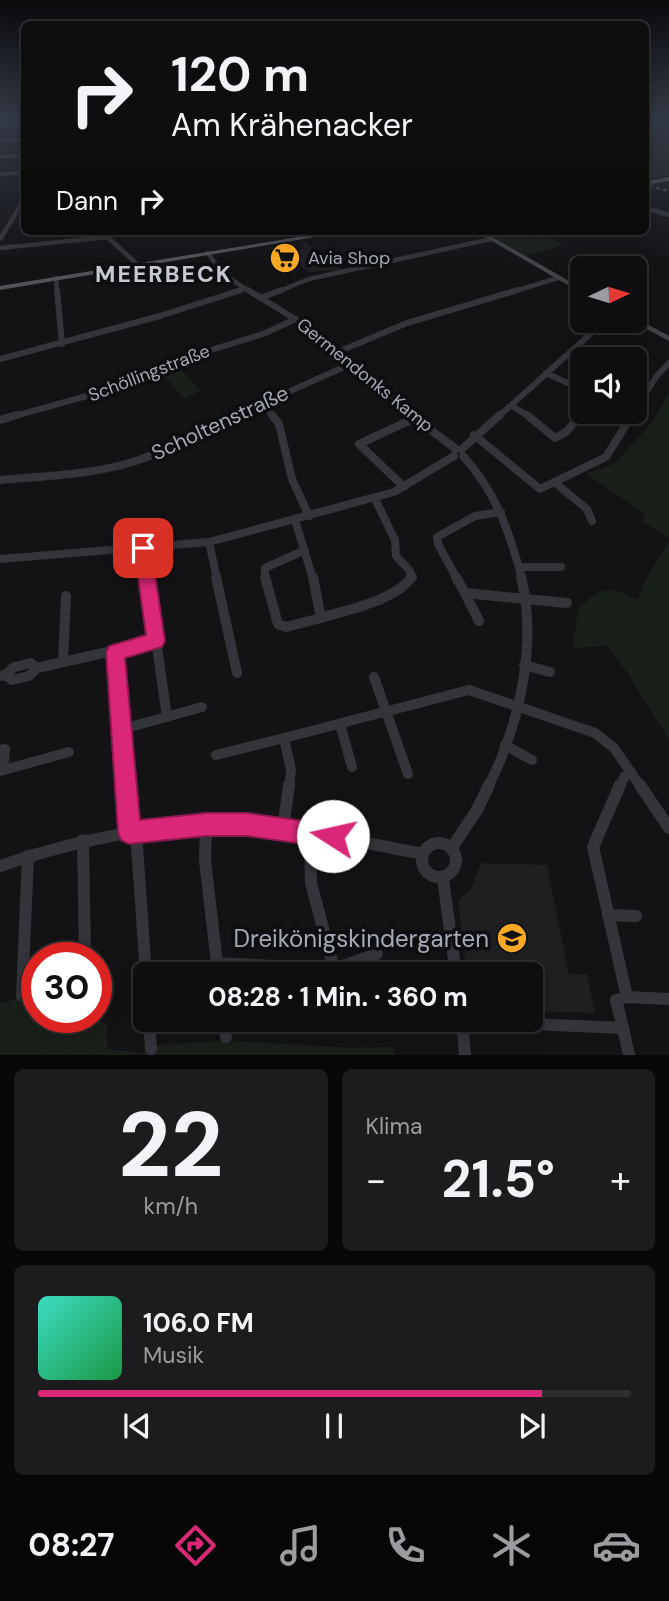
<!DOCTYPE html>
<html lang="de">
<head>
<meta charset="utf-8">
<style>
	body { margin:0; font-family:"DM Sans",sans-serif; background:#1c1c1e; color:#f1f3f6; height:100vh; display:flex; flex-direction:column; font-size:26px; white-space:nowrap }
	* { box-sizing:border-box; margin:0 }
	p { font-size:23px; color:#9b9c9f }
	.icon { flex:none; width:38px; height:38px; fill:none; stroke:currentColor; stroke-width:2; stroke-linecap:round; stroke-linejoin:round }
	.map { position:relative; height:1055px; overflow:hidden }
	.drawer { display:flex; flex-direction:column; gap:14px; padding:14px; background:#080809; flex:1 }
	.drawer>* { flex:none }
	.guide { position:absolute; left:21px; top:21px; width:628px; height:214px; border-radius:10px; box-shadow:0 4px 18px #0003,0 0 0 2px #2e2e30; background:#0e0e10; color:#f1f3f6; overflow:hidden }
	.needle { width:46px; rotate:86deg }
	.tools { position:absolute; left:570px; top:256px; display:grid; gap:14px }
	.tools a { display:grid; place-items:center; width:77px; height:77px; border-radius:10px; background:#0e0e10; box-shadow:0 4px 18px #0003,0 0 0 2px #2e2e30; font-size:35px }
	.speed { position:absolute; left:21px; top:942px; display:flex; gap:14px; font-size:35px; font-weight:700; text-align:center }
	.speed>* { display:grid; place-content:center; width:91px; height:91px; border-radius:50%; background:#0e0e10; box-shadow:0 4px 18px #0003,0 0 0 2px #2e2e30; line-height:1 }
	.speed .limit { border:10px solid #d22; background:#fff; color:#111 }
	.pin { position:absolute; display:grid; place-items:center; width:60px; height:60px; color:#fff; margin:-30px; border-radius:14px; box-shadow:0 4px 10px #0006 }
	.me { position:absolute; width:77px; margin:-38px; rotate:280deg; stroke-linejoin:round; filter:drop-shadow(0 0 5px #0008) }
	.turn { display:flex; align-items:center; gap:24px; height:147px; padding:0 35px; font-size:32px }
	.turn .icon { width:91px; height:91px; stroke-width:2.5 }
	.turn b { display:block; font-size:49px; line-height:60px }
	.then { display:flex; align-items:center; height:66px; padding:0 35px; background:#0003; gap:14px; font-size:26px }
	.big { font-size:52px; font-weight:700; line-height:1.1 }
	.drawer .card { flex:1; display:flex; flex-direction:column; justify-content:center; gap:10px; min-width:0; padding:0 24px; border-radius:10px; background:#1c1c1e }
	.drawer .dial { align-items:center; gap:0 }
	.dial b { font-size:91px; line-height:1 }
	.song { display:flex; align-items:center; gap:21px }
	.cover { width:84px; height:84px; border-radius:10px; background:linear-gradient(135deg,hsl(170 70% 55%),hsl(140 70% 35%)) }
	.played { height:7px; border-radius:4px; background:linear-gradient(90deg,#db2777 85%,#2e2e30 85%) }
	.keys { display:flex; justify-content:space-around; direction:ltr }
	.heat { display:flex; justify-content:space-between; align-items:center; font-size:38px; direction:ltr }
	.drawer .tiles { flex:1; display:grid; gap:14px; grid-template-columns:1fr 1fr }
	.card:last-child { grid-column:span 2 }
	.trip { position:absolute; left:133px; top:962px; width:410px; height:70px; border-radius:10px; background:#0e0e10; box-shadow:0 4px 18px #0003,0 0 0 2px #2e2e30; font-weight:700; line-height:70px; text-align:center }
	.tabs { display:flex; height:112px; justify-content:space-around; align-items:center; background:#060606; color:#9b9c9f }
	.tabs .icon { width:49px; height:49px }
	.tabs .current { color:#db2777 }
	.tabs b { font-size:32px; color:#f1f3f6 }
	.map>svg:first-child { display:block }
	.built { fill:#1f1f22 }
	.green { fill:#19201a }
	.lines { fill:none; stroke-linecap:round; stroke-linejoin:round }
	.street-far5 { stroke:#34353a; stroke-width:3.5 }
	.street-far4 { stroke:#34353a; stroke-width:4.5 }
	.street-far3 { stroke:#34353a; stroke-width:6 }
	.street-far2 { stroke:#34353a; stroke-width:8 }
	.street-far1 { stroke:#34353a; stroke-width:10 }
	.street { stroke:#34353a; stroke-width:12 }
	.secondary { fill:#42444a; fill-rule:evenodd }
	.primary { fill:#505259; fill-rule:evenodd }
	.rail-casing { stroke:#47494f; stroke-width:2.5 }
	.rail { stroke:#0e0e10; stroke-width:2; stroke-dasharray:3.5; stroke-linecap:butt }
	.route { fill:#db2777; stroke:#8e194d; stroke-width:2 }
	.labels { text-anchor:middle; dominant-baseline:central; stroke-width:7; stroke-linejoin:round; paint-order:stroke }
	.far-poi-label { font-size:18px; fill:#a4aab6; stroke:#0e0e10; text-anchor:start }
	.far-street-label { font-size:18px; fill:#a4aab6; stroke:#0e0e10 }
	.street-label { font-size:21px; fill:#a4aab6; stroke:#0e0e10 }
	.far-district-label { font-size:23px; font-weight:bold; letter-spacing:2px; fill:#c5c9d2; stroke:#0e0e10 }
	.near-poi-label { font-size:24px; fill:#a4aab6; stroke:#0e0e10; text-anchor:end }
</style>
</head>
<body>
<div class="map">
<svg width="669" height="1055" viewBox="0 0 669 1055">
	<rect width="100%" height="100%" fill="#131315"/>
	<g class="built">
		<polygon points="646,118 669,118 669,175 646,178"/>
		<polygon points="304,241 313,249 343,270 310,272 295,262 285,265 271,255 281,252 276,246 289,244 295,250 305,248 302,242"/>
		<polygon points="481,863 547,865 569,974 587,974 595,1013 530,1011 530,975 467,975 458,901 471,889"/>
	</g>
	<g class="green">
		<polygon points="484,231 518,231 531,239 550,237 563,245 526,256"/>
		<polygon points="177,366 201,390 184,399 162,373"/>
		<polygon points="669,393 669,538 642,521 646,514 586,474 614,464 652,422"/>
		<path d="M669,541V740L627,672L607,646L573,648L578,608C605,586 606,585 638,600L644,583Z"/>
		<polygon points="37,991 37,1017 85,1017 86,1022 107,1023 107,1049 142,1053 159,1045 222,1040 351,1048 395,1047 395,1055 0,1055 0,1004"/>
	</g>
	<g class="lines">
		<g class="street-far5">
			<polyline points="0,127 24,124"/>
			<polyline points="0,141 24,140"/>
			<polyline points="0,157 24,155"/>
			<polyline points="0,174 24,173"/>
		</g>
		<g class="street-far4">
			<polyline points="646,208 669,215"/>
			<polyline points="101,231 138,265"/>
			<polyline points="0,239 24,200"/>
			<polyline points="0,248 108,237"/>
			<path d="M208,253C220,272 232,281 251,292"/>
			<polyline points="56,278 57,292"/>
			<polyline points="236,292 244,289"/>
			<polyline points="277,292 309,279 491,239"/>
			<polyline points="512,292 558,278"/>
		</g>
		<g class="street-far3">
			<polyline points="57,290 62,344"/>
			<polyline points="248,290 318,333 414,417"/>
			<polyline points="261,298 281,290"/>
			<polyline points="340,351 407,323 518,290"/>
			<polyline points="0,359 160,316 241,290"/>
			<polyline points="546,373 583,390"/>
			<polyline points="261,402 273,417"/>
			<polyline points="512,406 530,417"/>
			<polyline points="11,417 130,384 198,354 263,334 296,319"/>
			<polyline points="232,417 353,363"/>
			<polyline points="498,417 606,320"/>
			<polyline points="580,417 585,411"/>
			<polyline points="631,417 656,377 669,363"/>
		</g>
		<g class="street-far2">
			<polyline points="272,415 279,424 292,479 309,516"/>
			<polyline points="411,415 456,449"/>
			<polyline points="527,415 555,438 566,432 581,415"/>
			<polyline points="0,420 17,415"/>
			<polyline points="474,435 540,489 606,457 632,415"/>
			<polyline points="462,449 500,415"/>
			<path d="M463,456C496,492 510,533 522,579"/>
			<path d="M0,480C44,476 90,475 133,462C169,450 202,433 235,415"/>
			<polyline points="554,482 587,509 592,521"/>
			<polyline points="404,487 359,444 415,418"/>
			<polyline points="375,499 395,540 396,556 410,571 411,579"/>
			<polyline points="295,520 313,579"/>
			<polyline points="209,542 217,579"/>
			<polyline points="143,548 147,579"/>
			<polyline points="0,559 209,542 394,492 454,456"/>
			<polyline points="519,567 561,567"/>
			<polyline points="265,579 265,568 305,550"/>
			<polyline points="457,579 438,544 437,537 475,516 501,512"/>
		</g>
		<g class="street-far1">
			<polyline points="147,577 167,717"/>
			<polyline points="216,577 237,673"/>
			<polyline points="265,577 278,624 286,627 321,618"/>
			<path d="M313,577L321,618C349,609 394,601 412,577"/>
			<polyline points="456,577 465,593 567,603"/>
			<polyline points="465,593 479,621"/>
			<polyline points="116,652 126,787"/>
			<polyline points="63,662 66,596"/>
			<polyline points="524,665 550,672"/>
			<polyline points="5,675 14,667 31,663 37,668"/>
			<polyline points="0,676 5,675 12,680 29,676 37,668 156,641"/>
			<polyline points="374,677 408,774"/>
			<polyline points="340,724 352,767"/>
			<polyline points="123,729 202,707"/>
			<polyline points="505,745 532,760"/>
			<polyline points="0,750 5,749 3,770"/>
			<polyline points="216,755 284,738"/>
			<polyline points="0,771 69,752"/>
			<polyline points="289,787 291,770 284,738 469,690 595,733 614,748 641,787"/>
			<path d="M488,787C519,726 538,645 521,577"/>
			<polyline points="620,787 624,777 631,772"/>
		</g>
		<g class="street">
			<polyline points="126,785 129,832"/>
			<polyline points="620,785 593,847 627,997"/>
			<polyline points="640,785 669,828"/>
			<polyline points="206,825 205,861 217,963 334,969 311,883 310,831"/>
			<polyline points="283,829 289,785"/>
			<polyline points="136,832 146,975"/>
			<polyline points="83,840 85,957"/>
			<circle cx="439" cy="860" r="17"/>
			<polyline points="451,849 477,810 489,785"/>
			<path d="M0,866C68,842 165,821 237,824C300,827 362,843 423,854"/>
			<polyline points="443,878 456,975"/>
			<polyline points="608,915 636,916"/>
			<polyline points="217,963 218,975"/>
			<polyline points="334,969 377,954"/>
			<polyline points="22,996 28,856"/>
			<polyline points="149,1020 151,1049"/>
			<polyline points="224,1020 226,1037"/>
			<polyline points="462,1020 465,1055"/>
			<polyline points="462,1021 623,1028 616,1000 627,997 669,999"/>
			<polyline points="623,1028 629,1055"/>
		</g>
		<g class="secondary">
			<polygon points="475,231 482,231 583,289 583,294"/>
			<polygon points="636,318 669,336 669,341 630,320 635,320"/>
		</g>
		<g class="primary">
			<polygon points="669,177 669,181 646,185 646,181"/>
			<polygon points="335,231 351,231 0,290 0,286"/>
		</g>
		<g class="rail-casing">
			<polyline id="rail" points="646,185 669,191"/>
		</g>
		<use href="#rail" class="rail"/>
	</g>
	<linearGradient id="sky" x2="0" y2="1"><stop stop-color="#0a0a0c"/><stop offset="0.44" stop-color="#333946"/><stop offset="1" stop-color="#333946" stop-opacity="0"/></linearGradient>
	<rect width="669" height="266" fill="url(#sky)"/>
	<polygon class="route" points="143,542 148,544 151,548 165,641 162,647 125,658 140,820 206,813 247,813 333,825 341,828 345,836 341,844 333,848 247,836 206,836 129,844 121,840 118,832 106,652 109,646 146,635 134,548 137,544"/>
	<defs>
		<g id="supermarket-disc" transform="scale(1.575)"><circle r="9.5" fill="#faa926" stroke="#0e0e10"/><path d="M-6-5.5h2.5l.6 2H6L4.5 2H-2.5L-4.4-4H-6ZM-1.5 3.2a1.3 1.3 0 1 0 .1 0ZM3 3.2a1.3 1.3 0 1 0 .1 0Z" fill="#111"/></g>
		<g id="school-disc" transform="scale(1.575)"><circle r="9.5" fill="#faa926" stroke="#0e0e10"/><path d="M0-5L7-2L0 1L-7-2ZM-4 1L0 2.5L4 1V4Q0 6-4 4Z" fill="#111"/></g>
	</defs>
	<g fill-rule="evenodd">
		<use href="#supermarket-disc" x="285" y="258"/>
		<use href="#school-disc" x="512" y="938"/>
	</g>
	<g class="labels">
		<g class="far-poi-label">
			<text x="308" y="258">Avia Shop</text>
		</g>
		<g class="far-street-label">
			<text transform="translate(149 373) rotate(-21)">Schöllingstraße</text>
			<text transform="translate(365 375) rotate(39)">Germendonks Kamp</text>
		</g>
		<g class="street-label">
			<text transform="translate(220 423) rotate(-25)">Scholtenstraße</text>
		</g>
		<g class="far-district-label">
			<text x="164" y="274">MEERBECK</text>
		</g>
		<g class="near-poi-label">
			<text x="489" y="938">Dreikönigskindergarten</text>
		</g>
	</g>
</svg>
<div class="tools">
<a><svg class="needle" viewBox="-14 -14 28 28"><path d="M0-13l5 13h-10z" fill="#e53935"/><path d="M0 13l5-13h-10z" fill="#9b9c9f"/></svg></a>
<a><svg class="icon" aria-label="sound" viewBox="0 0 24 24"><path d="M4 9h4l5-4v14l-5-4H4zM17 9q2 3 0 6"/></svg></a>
</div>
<div class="speed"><div class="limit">30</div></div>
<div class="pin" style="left:143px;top:548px;background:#d93025"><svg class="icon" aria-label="arrive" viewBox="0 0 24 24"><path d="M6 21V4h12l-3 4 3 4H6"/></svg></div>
<svg class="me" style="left:333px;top:836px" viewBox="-20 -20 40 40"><circle r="19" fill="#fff"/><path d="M0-13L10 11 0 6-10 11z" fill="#db2777"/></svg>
<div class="trip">08:28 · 1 Min. · 360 m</div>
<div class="guide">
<div class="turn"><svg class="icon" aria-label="right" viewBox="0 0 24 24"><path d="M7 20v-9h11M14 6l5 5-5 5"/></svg><div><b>120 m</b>Am Krähenacker</div></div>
<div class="then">Dann<svg class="icon" aria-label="right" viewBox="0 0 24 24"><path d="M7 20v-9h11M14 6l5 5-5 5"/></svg></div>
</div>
</div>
<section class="drawer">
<div class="tiles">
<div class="card dial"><b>22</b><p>km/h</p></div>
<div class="card"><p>Klima</p>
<div class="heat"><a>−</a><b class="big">21.5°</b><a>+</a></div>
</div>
<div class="card">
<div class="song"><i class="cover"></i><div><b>106.0 FM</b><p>Musik</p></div></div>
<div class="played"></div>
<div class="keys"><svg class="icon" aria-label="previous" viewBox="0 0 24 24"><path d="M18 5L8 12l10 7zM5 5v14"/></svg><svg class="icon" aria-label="pause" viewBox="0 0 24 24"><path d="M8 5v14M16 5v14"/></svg><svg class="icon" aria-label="next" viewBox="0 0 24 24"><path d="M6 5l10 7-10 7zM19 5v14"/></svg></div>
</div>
</div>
</section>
<nav class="tabs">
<b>08:27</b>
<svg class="icon current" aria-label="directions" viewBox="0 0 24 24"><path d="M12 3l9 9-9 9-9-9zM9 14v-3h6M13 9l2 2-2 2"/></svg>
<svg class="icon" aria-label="music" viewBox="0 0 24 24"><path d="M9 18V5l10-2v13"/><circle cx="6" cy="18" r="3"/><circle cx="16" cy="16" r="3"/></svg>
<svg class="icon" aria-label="phone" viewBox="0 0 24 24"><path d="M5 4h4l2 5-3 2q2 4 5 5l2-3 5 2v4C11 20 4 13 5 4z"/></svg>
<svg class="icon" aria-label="climate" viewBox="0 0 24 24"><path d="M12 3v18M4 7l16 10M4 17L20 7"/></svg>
<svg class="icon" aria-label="car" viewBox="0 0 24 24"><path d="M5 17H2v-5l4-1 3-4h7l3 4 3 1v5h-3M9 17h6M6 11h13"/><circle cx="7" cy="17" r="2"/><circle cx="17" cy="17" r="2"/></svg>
</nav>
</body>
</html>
